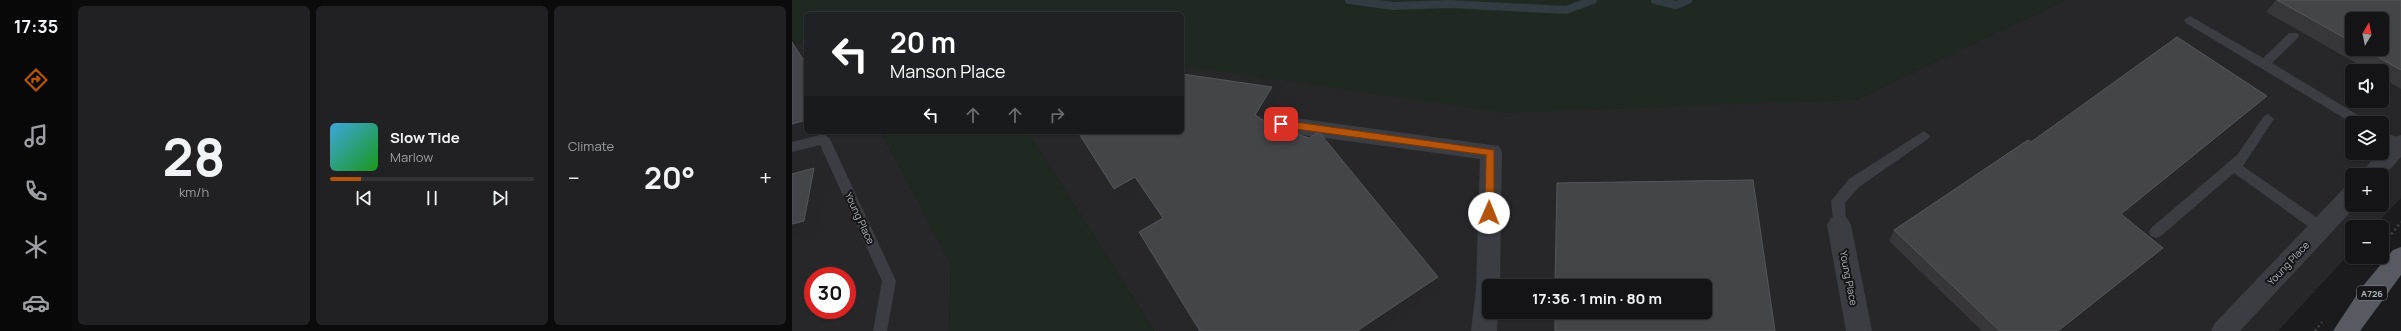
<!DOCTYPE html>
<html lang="en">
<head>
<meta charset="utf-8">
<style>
	body { margin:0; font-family:Manrope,sans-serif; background:#212123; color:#f1f3f6; height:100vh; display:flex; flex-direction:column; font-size:15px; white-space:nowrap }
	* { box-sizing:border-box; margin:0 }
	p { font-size:13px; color:#9d9ea1 }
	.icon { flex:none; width:22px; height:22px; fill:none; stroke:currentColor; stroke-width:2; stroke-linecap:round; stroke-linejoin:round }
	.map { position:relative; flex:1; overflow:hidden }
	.side { display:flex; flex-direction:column; gap:6px; padding:6px; background:#0b0b0c; width:720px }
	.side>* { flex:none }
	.guide { position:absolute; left:12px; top:12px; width:380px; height:122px; border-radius:6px; box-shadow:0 1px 3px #0004,0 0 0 1px #333335; background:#202124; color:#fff; overflow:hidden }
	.needle { width:26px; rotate:10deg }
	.buttons { position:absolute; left:1553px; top:12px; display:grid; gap:8px }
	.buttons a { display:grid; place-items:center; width:44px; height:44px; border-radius:6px; background:#141416; box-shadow:0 1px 3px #0004,0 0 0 1px #333335; font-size:20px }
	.speed { position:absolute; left:12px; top:267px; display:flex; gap:8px; font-size:20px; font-weight:700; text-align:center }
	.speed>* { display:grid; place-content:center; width:52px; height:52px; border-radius:50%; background:#141416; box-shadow:0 1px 3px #0004,0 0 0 1px #333335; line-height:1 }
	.speed .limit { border:6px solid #d22; background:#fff; color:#111 }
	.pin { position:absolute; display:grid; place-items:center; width:34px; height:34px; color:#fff; margin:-17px; border-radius:8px; box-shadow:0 2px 6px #0006 }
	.me { position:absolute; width:44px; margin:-22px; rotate:1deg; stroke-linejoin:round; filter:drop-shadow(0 0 3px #0008) }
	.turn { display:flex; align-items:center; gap:14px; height:84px; padding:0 20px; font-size:18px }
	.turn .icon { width:52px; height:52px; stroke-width:2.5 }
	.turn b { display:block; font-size:28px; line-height:34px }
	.lanes { display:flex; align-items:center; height:38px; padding:0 20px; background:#0003; justify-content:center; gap:20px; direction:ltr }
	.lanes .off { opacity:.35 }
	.big { font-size:30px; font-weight:700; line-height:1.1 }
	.side .card { flex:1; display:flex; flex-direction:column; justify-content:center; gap:6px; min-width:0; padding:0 14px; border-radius:6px; background:#212123 }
	.side .dial { align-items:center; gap:0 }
	.dial b { font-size:52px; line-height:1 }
	.song { display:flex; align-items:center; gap:12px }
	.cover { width:48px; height:48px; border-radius:6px; background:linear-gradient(135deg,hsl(200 70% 55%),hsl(120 70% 35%)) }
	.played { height:4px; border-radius:2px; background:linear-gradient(90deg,#b45309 15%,#333335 15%) }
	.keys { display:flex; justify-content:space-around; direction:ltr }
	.heat { display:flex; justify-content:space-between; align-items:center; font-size:22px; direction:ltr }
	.side .tiles { flex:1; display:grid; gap:6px; grid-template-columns:repeat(3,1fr) }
	.trip { position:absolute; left:690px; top:279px; width:230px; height:40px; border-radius:6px; background:#141416; box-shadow:0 1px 3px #0004,0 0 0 1px #333335; font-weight:700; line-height:40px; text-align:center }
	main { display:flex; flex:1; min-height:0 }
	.tab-bar { display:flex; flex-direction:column; width:72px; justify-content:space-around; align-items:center; background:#080809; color:#9d9ea1 }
	.tab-bar .icon { width:28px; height:28px }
	.tab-bar .on { color:#b45309 }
	.tab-bar b { font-size:18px; color:#f1f3f6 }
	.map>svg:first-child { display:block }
	.built { fill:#27272a; fill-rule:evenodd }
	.green { fill:#202921 }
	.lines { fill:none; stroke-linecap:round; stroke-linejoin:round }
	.stream { stroke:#303b42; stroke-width:8 }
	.path { stroke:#424449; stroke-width:2.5; stroke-dasharray:2 3; stroke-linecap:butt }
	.lane { fill:#3c3d42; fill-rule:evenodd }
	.street { fill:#3c3d42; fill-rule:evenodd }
	.primary { fill:#585a62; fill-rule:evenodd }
	.wall { fill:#37373b; fill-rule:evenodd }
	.shaded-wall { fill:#262629 }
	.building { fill:#444549; stroke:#54565b }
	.route { fill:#b45309; stroke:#753606 }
	.labels { text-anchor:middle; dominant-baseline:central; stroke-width:4; stroke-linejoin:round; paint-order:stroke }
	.shield { fill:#161618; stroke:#80848c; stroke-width:1 }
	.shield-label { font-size:9px; font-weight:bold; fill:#adb3bd }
	.street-label { font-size:10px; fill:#adb3bd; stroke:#161618 }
</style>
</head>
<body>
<main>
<nav class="tab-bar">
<b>17:35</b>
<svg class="icon on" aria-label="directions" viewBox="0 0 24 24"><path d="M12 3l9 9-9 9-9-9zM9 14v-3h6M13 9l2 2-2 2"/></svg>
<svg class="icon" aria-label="music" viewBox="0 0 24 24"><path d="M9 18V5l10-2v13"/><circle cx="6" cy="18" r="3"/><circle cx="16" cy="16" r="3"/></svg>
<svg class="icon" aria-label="phone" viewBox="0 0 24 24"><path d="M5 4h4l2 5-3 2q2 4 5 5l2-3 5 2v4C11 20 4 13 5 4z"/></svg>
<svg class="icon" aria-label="climate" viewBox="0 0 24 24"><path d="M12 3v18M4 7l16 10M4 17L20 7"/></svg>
<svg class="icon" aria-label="car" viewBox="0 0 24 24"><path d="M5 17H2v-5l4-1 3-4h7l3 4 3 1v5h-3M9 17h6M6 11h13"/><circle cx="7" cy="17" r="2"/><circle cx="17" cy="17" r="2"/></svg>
</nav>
<section class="side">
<div class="tiles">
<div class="card dial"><b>28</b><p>km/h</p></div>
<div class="card">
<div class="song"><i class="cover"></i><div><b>Slow Tide</b><p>Marlow</p></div></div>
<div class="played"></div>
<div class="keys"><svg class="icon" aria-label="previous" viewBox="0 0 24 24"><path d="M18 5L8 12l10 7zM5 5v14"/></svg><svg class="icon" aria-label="pause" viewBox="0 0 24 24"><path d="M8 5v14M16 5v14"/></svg><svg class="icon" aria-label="next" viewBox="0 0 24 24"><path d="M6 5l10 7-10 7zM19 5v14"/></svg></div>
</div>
<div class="card"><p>Climate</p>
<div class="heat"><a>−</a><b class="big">20°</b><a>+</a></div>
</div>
</div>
</section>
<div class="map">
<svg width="1609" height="331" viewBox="0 0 1609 331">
	<rect width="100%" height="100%" fill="#1b1b1d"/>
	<g class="built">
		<path d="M1273,0H1609V198L1582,227H1560V251L1486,331H362L236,132H390V66L1063,100ZM1560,19H1590V49H1560ZM1560,71H1590V101H1560ZM1560,123H1590V153H1560ZM1560,175H1590V205H1560ZM697,286H913V312H697Z"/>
		<path d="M14,40V132H89L159,264L157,331H0V46ZM21,276H55V310H21Z"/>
	</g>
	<g class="green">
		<polygon points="0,0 1273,0 1063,100 713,113 390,66 390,14 14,14 14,40 0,46"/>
		<polygon points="89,132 236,132 362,331 157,331 159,264"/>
	</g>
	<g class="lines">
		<g class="stream">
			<polyline points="557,0 601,6 657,4 774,10 801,0"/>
			<polyline points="863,0 884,5 896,0"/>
		</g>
		<g class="path">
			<polyline points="1596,238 1609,222"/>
			<polyline points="1523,331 1530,322"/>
		</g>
		<g class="lane">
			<polygon points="1398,16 1471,58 1497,33 1505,33 1507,36 1505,39 1480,63 1574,120 1576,123 1560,123 1394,23 1392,20"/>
			<polygon points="1476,114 1482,119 1451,166 1534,224 1536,228 1534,232 1529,234 1524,232 1442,173 1369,236 1364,238 1359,236 1357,232 1359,228 1445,155 1472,116"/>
			<polygon points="1590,130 1609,140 1609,149 1602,149 1590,141"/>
			<polygon points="1132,131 1138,136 1136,139 1067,187 1053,203 1054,225 1052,229 1047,231 1042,229 1039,201 1057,179"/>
			<polygon points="32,134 38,139 104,281 95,331 81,331 90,281 28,145 0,152 0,142"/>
		</g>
		<g class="street">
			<polygon points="489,116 707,146 710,152 708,286 697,286 697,312 706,312 705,331 679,331 684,289 688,159 489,132 481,130 478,124 481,118"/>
			<polygon points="1609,135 1609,157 1590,178 1590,175 1568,175 1586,153 1590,153 1590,149 1601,137"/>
			<polygon points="1560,186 1560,205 1565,205 1448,331 1419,331 1423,323 1552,188"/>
			<polygon points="1047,215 1055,218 1059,225 1080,331 1054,331 1035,225 1039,218"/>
		</g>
		<polygon class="primary" points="1609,247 1609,275 1568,331 1541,331 1570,287 1601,250"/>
	</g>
	<g class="wall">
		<path d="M1484,0H1609V89L1590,78V71H1578L1474,12ZM1560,19L1590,49H1560Z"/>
		<polygon points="1475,96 1465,108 1331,216 1361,259 1270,331 1190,331 1097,241 1102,230 1239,142"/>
	</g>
	<g class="shaded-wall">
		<polygon points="0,42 11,53 14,57 14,64"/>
		<polygon points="480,87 485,100 468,127 463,115"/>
		<polygon points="1475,96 1465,108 1319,225 1329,214"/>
		<polygon points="14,120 14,132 27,132 0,139 0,124"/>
		<polygon points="22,168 35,180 26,232 0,239 0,224"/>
		<polygon points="343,177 351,189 331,200 322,189"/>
		<polygon points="1371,248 1361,259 1270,331 1266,331"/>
		<polygon points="646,277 649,288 585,331 565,331"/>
	</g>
	<g class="building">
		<polygon points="1485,0 1609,0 1609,70 1572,49 1590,49 1590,19 1560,19 1560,42"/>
		<polygon points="1385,37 1475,96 1329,214 1371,248 1266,331 1208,331 1102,230 1236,140 1239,142"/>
		<polygon points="0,42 14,64 14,120 0,124"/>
		<polygon points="390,74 480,87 463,115 483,127 517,138 527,132 646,277 565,331 408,331 347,232 371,218 343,177 322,189 286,132 390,132"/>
		<polygon points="22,168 12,221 0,224 0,174"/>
		<polygon points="961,180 983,331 763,331 763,312 913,312 913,286 763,286 765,183"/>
	</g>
	<polygon class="route" points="489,120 702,150 702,213 697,217 693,213 694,155 489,127 485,124"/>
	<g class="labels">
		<rect class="shield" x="1565" y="286" width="30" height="14" rx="3"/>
		<g class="shield-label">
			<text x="1580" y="293">A726</text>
		</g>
		<g class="street-label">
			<text transform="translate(68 218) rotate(65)">Young Place</text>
			<text transform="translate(1496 263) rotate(-47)">Young Place</text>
			<text transform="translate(1057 278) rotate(79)">Young Place</text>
		</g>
	</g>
</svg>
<div class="buttons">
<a><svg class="needle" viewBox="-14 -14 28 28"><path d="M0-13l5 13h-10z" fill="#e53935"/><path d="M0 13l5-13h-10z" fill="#9d9ea1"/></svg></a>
<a><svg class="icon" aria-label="sound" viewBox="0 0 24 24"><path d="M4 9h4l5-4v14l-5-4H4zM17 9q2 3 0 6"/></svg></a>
<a><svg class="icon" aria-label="layers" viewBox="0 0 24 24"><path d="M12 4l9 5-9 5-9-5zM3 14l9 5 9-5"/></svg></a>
<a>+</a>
<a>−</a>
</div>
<div class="speed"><div class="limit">30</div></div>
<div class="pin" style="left:489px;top:124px;background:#d93025"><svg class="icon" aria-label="arrive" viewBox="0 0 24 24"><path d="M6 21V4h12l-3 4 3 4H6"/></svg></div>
<svg class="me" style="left:697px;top:213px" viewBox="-20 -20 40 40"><circle r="19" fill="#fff"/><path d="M0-13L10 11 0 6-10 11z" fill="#b45309"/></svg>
<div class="trip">17:36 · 1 min · 80 m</div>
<div class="guide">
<div class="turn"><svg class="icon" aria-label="left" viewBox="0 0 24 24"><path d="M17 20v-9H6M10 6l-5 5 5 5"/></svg><div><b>20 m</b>Manson Place</div></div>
<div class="lanes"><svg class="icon" aria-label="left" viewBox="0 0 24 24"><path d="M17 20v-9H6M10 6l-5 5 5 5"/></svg><svg class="icon off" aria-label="ahead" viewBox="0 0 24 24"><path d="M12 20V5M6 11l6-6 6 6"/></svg><svg class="icon off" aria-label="ahead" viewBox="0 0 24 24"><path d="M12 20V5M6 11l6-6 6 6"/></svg><svg class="icon off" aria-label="right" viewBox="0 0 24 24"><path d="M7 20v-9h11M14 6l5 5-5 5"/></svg></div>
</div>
</div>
</main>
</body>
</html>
